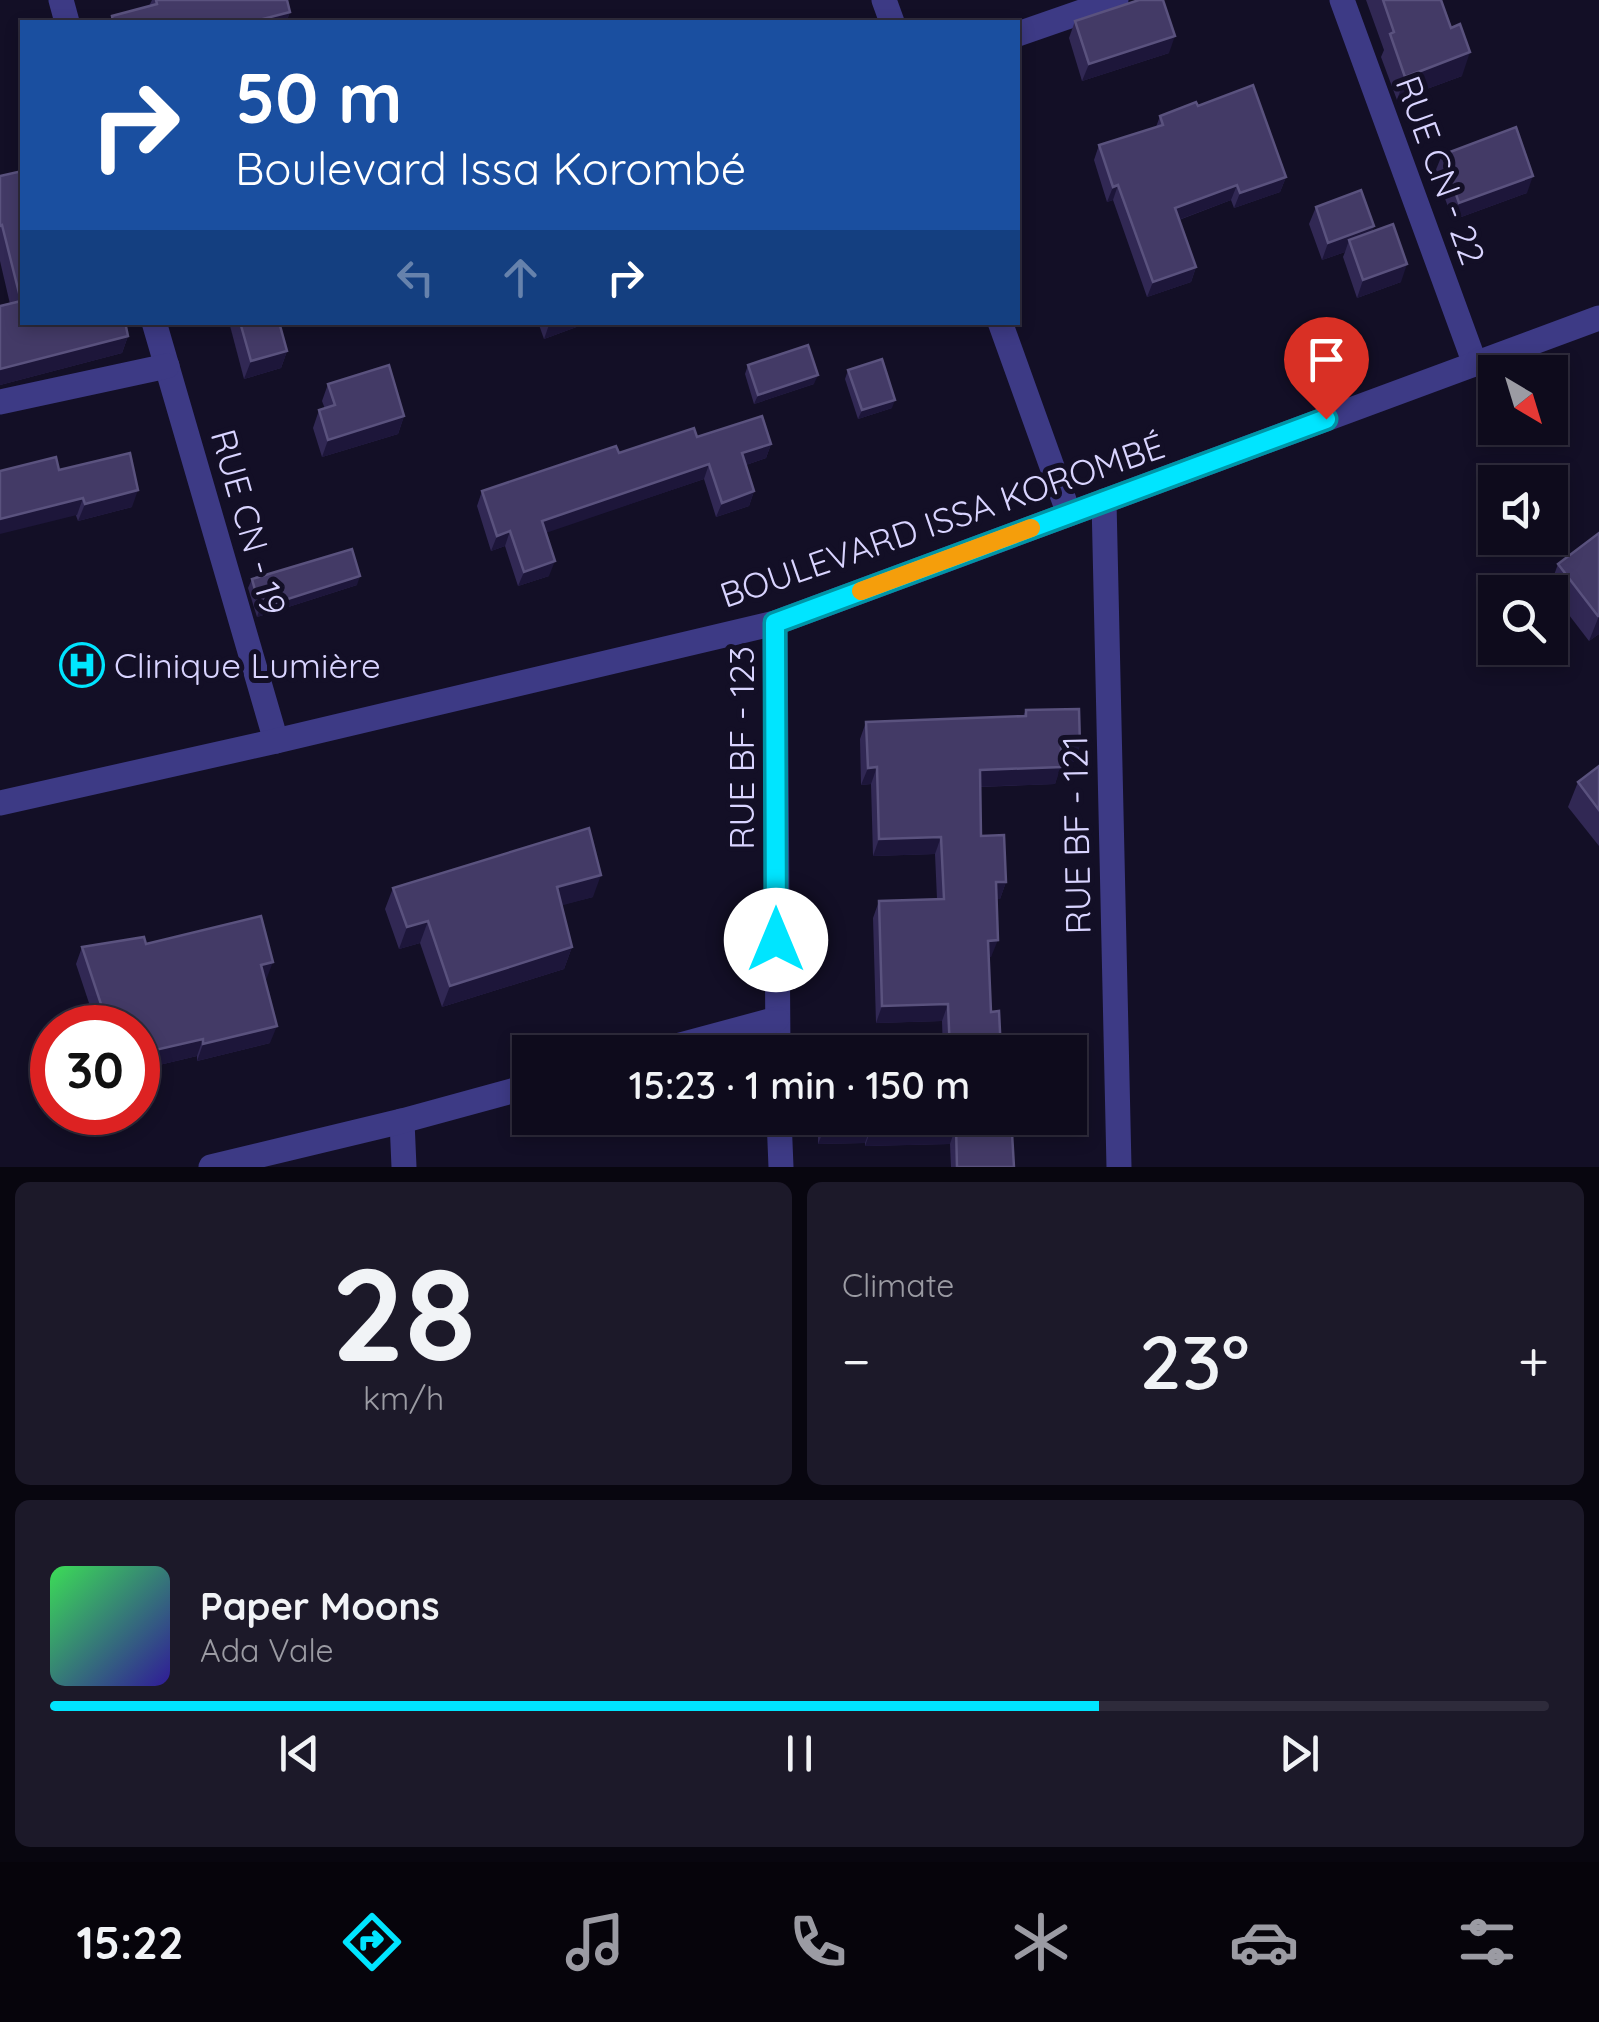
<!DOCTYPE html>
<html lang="en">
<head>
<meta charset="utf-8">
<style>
	body { margin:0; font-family:Quicksand,sans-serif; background:#1c1929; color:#f1f3f6; height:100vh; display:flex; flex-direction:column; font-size:38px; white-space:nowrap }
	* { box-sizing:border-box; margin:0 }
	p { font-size:32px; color:#9b9ba3 }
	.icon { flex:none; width:55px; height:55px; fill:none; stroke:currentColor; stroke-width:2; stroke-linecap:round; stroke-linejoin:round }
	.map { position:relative; height:1167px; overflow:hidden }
	.sheet { display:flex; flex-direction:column; gap:15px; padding:15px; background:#08060f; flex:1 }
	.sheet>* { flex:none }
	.guide { position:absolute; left:20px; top:20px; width:1000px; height:305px; border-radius:0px; box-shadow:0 5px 15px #0003,0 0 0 2px #2e2b3b; background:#1a4fa0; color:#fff; overflow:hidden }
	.needle { width:65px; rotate:142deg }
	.fabs { position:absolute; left:1478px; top:355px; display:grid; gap:20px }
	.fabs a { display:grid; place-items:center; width:90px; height:90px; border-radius:0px; background:#0e0b1c; box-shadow:0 5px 15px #0003,0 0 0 2px #2e2b3b; font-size:50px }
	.speed { position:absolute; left:30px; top:1005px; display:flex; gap:20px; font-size:50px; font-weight:700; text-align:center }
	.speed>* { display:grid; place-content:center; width:130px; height:130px; border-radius:50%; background:#0e0b1c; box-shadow:0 5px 15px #0003,0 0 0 2px #2e2b3b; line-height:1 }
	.speed .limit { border:15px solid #d22; background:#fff; color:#111 }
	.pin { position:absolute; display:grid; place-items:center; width:85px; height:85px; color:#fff; margin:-102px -42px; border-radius:50% 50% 50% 0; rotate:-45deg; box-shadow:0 0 10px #0007 }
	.pin .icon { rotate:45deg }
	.me { position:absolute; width:110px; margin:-55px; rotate:0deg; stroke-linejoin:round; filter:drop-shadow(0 0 8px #0008) }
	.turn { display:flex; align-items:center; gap:35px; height:210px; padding:0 50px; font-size:45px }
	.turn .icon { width:130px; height:130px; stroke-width:2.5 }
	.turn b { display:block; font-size:70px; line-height:85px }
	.lanes { display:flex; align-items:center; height:95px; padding:0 50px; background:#0003; justify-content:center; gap:50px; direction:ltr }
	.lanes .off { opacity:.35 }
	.big { font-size:75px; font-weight:600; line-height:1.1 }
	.sheet .card { flex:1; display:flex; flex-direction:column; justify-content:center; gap:15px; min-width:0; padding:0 35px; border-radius:15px; background:#1c1929 }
	.sheet .dial { align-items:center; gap:0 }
	.dial b { font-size:130px; line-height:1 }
	.song { display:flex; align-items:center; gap:30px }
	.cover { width:120px; height:120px; border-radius:15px; background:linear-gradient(135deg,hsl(130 70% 55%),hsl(250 70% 35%)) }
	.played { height:10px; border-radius:5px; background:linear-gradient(90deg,#00e5ff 70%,#2e2b3b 70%) }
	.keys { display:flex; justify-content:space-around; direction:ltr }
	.heat { display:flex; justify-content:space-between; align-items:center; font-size:55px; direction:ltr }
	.sheet .tiles { flex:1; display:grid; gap:15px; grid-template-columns:1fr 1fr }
	.card:last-child { grid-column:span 2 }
	.trip { position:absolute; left:512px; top:1035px; width:575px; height:100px; border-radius:0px; background:#0e0b1c; box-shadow:0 5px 15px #0003,0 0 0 2px #2e2b3b; font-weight:600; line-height:100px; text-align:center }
	.tabs { display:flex; height:160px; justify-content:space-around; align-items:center; background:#06040b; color:#9b9ba3 }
	.tabs .icon { width:70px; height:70px }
	.tabs .on { color:#00e5ff }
	.tabs b { font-size:45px; color:#f1f3f6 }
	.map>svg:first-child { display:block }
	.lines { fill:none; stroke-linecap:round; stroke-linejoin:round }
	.minor { stroke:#3d3a85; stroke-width:25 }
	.tertiary { stroke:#3d3a85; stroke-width:25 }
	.wall { fill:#312854 }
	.shaded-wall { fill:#1d163a }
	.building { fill:#433a66; stroke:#5a527e; stroke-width:2.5 }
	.route-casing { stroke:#0095a6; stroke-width:25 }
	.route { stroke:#00e5ff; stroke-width:18 }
	.slow { stroke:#f59e0b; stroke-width:18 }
	.labels { text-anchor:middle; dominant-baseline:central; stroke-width:10; stroke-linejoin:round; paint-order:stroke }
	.street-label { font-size:35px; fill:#d9d4ff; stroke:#130f26 }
	.poi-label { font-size:35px; fill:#d9d4ff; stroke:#130f26; text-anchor:start }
</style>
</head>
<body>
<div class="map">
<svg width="1599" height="1167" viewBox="0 0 1599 1167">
	<rect width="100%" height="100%" fill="#130f26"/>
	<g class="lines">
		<g class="minor">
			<polyline points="61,0 67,22"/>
			<polyline points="884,0 892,22"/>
			<polyline points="1342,0 1475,364"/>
			<polyline points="1018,34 1116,0"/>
			<polyline points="154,322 276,741"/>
			<polyline points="1000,322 1069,514"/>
			<polyline points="0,402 167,366"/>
			<polyline points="1104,501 1119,1167"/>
			<polyline points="775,623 778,1052"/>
			<polyline points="654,1052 777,1019"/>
			<polyline points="779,1118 781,1167"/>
			<polyline points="402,1121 404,1167"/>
			<polyline points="211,1167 402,1121 530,1086"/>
		</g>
		<polyline class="tertiary" points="0,803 276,741 775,623 1599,318"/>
	</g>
	<g class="wall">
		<polygon points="152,0 287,0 290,12 286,22 109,22 112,16 149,6"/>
		<polygon points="1366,0 1441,0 1462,76 1397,100 1381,57 1384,50"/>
		<polygon points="1075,21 1169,53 1082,81 1069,38"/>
		<polygon points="1198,106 1286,177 1280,192 1234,208 1231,200 1179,220 1196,267 1191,282 1147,297 1113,200 1107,202 1094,160 1099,145 1156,127 1160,116"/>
		<polygon points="1442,155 1527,193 1453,220 1435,172"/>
		<polygon points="22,171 22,322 125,322 128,336 122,353 0,385 0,306 10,304 0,261 0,176"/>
		<polygon points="1316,207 1374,226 1372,231 1401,282 1357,298 1343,257 1345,252 1322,260 1309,224"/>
		<polygon points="229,322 279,322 287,351 281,368 244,379"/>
		<polygon points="538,322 590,322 544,339"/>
		<polygon points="748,365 814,384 754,404 745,374"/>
		<polygon points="848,370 892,408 858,419 845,379"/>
		<polygon points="328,384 404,416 398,434 322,457 313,428 319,410 325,409 322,401"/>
		<polygon points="697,437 771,444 766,458 746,465 754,491 749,506 716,517 704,479 546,532 549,576 518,586 505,546 491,551 477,506 482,491"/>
		<polygon points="59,470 132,507 78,521"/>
		<polygon points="1599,533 1599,634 1589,641 1549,589 1558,564"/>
		<polygon points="252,579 357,585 257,617 248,588"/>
		<polygon points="1026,710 1080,745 1074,762 1061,763 1055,784 980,787 981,836 1006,882 1000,899 997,899 991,957 989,957 991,1012 1001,1052 943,1052 942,1021 876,1023 873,918 879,901 937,899 935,854 873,856 871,784 861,785 860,739 866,722 1023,716"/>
		<polygon points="1599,766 1599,846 1568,807 1578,782"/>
		<polygon points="393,888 593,897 561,905 572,947 564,969 442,1007 420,943 399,949 385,909"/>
		<polygon points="146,944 266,980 265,980 270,1043 197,1061 197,1056 138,1070 138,1028 56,1028 60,1017 92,1012 76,964 82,947"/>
		<polygon points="818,1118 1007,1118 1007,1134 1014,1167 951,1167 950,1144 865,1146 865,1143 818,1144"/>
	</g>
	<g class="shaded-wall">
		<polygon points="290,12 286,22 251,22"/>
		<polygon points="1175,36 1169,53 1082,81 1089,64"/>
		<polygon points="1470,52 1462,76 1397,100 1405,77"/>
		<polygon points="1533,176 1527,193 1453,220 1459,203"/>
		<polygon points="1286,177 1280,192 1234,208 1240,193"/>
		<polygon points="1118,185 1113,200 1107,202 1113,187"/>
		<polygon points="1237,185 1231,200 1170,223 1175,208"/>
		<polygon points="1374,226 1368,243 1349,240 1345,252 1322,260 1328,243"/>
		<polygon points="1407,264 1401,282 1357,298 1363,280"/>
		<polygon points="1196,267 1191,282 1147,297 1153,282"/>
		<polygon points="550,322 590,322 544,339"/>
		<polygon points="128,336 122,353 0,385 0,369"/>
		<polygon points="287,351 281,368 244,379 251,361"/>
		<polygon points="818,375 814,384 754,404 758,395"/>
		<polygon points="895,400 892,408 858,419 862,410"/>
		<polygon points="404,416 398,434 322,457 328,440"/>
		<polygon points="771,444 766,458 737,468 742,453"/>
		<polygon points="709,464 704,479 537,536 542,521"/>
		<polygon points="138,490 132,507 78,521 85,504"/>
		<polygon points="754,491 749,506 716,517 722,503"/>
		<polygon points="83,498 77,515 0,534 0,519"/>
		<polygon points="510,531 505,546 491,551 497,536"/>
		<polygon points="555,561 549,576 518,586 524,572"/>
		<polygon points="360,576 357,585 257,617 260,608"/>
		<polygon points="1599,616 1599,634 1589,641"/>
		<polygon points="1080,745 1074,762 1055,764 1061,747"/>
		<polygon points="877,767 871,784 861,785 868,768"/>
		<polygon points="1061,767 1055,784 974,787 980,770"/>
		<polygon points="941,837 935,854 873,856 879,839"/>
		<polygon points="601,875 593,897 549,909 557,887"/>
		<polygon points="996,882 1006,882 1000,899 990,899"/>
		<polygon points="428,921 420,943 399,949 407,927"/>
		<polygon points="998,940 991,957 982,958 988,941"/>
		<polygon points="572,947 564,969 442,1007 450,986"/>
		<polygon points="273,962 266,980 255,982 261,965"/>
		<polygon points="948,1004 942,1021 876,1023 882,1006"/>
		<polygon points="277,1026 270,1043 197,1061 203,1044"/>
		<polygon points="203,1039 197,1056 138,1070 138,1054"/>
		<polygon points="871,1126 865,1143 818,1144 825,1127"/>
		<polygon points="956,1126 950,1144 865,1146 871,1129"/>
	</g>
	<g class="building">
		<polygon points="156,0 287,0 290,12 251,22 113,22 112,16 157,4"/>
		<polygon points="1139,0 1163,0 1175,36 1089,64 1075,21"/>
		<polygon points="1383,0 1441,0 1451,28 1460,24 1470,52 1405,77 1390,34 1394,32"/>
		<polygon points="1253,85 1286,177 1240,193 1237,185 1175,208 1196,267 1153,282 1118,185 1113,187 1099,145 1163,125 1160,116 1196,102 1198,106"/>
		<polygon points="1516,127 1533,176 1459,203 1442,155"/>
		<polygon points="22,171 22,322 125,322 128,336 0,369 0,306 21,301 2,225 0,226 0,176"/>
		<polygon points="1361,190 1374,226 1328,243 1316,207"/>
		<polygon points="1393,224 1407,264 1363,280 1349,240"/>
		<polygon points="240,322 279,322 287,351 251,361"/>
		<polygon points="808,345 818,375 758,395 748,365"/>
		<polygon points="882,359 895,400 862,410 848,370"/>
		<polygon points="389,365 404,416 328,440 319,410 335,405 328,384"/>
		<polygon points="762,416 771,444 742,453 754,491 722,503 709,464 542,521 555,561 524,572 510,531 497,536 482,491 616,446 619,453 694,428 697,437"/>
		<polygon points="130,453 138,490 85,504 83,498 0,519 0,471 56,457 59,470"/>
		<polygon points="1599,533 1599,616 1598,616 1558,564"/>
		<polygon points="352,549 360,576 260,608 252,579"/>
		<polygon points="1079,709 1080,745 1061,747 1061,767 980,770 981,836 1004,835 1006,882 996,882 998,940 988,941 991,1012 999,1011 1001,1052 950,1052 948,1004 882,1006 879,901 944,899 941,837 879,839 877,767 868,768 866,722 1026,716 1026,710"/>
		<polygon points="1599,766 1599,810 1578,782"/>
		<polygon points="589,828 601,875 557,887 572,947 450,986 428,921 407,927 393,888"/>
		<polygon points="261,916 273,962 261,965 277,1026 203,1044 203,1039 138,1054 138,1028 60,1028 60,1017 103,1010 82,947 144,937 146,944"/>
		<polygon points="824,1118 1007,1118 1007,1134 1012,1133 1014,1167 957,1167 956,1126 871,1129 871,1126 825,1127"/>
	</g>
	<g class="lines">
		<g class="route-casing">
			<polyline id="route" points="776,940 775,623 1326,419"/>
		</g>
		<use href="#route" class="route"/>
		<polyline class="slow" points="861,591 1031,528"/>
	</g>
	<defs>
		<g id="hospital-ring" transform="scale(2.25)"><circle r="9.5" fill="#130f26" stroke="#00e5ff" stroke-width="1.5"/><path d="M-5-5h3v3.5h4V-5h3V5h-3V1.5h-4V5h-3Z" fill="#00e5ff"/></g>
	</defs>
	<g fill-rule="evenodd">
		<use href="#hospital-ring" x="82" y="665"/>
	</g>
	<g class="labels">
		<g class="street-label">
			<text transform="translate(1441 170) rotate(70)">RUE CN - 22</text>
			<text transform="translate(942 520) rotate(-19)">BOULEVARD ISSA KOROMBÉ</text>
			<text transform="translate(249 522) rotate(74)">RUE CN - 19</text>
			<text transform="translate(741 748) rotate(-90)">RUE BF - 123</text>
			<text transform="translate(1076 835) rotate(-91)">RUE BF - 121</text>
		</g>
		<g class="poi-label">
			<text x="114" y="665">Clinique Lumière</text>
		</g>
	</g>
</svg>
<div class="fabs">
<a><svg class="needle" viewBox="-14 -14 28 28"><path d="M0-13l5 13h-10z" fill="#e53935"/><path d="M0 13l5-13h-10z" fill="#9b9ba3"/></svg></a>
<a><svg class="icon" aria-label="sound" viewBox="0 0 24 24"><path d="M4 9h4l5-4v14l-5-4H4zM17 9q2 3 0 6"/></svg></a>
<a><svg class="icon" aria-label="search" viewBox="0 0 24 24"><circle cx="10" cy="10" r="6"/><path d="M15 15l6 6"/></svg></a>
</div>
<div class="speed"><div class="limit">30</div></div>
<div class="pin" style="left:1326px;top:419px;background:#d93025"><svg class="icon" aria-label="arrive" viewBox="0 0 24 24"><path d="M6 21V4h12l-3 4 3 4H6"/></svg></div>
<svg class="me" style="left:776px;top:940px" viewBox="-20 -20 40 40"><circle r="19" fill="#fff"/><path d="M0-13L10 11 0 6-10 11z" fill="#00e5ff"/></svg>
<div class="trip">15:23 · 1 min · 150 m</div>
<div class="guide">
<div class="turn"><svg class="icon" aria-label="right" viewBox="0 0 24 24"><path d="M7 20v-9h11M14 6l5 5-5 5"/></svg><div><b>50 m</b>Boulevard Issa Korombé</div></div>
<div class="lanes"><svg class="icon off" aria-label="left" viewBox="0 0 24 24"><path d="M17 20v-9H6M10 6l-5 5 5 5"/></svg><svg class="icon off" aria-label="ahead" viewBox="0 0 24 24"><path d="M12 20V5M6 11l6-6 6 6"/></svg><svg class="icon" aria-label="right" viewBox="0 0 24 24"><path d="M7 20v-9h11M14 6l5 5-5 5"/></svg></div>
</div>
</div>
<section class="sheet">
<div class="tiles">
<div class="card dial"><b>28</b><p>km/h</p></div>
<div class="card"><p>Climate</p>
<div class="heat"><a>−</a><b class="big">23°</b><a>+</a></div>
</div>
<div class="card">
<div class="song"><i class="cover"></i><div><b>Paper Moons</b><p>Ada Vale</p></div></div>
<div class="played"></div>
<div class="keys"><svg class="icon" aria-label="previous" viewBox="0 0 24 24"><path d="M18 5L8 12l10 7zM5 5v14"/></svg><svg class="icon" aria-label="pause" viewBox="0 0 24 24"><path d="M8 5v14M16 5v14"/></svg><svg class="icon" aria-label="next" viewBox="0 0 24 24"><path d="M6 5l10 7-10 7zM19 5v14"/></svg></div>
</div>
</div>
</section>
<nav class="tabs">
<b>15:22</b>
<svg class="icon on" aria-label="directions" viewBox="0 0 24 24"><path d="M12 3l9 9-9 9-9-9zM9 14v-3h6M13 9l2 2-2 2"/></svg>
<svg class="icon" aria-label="music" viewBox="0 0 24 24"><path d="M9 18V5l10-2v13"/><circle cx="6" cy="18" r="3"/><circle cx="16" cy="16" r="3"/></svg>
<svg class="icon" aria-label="phone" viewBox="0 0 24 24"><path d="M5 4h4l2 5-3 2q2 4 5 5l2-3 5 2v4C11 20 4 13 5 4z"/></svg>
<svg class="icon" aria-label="climate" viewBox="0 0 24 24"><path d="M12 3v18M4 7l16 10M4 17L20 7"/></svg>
<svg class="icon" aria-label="car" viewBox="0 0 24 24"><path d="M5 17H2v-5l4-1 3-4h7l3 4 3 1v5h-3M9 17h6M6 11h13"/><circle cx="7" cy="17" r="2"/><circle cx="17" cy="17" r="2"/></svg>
<svg class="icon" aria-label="filters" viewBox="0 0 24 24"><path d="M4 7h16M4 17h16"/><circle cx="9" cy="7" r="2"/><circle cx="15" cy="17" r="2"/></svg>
</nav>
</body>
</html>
